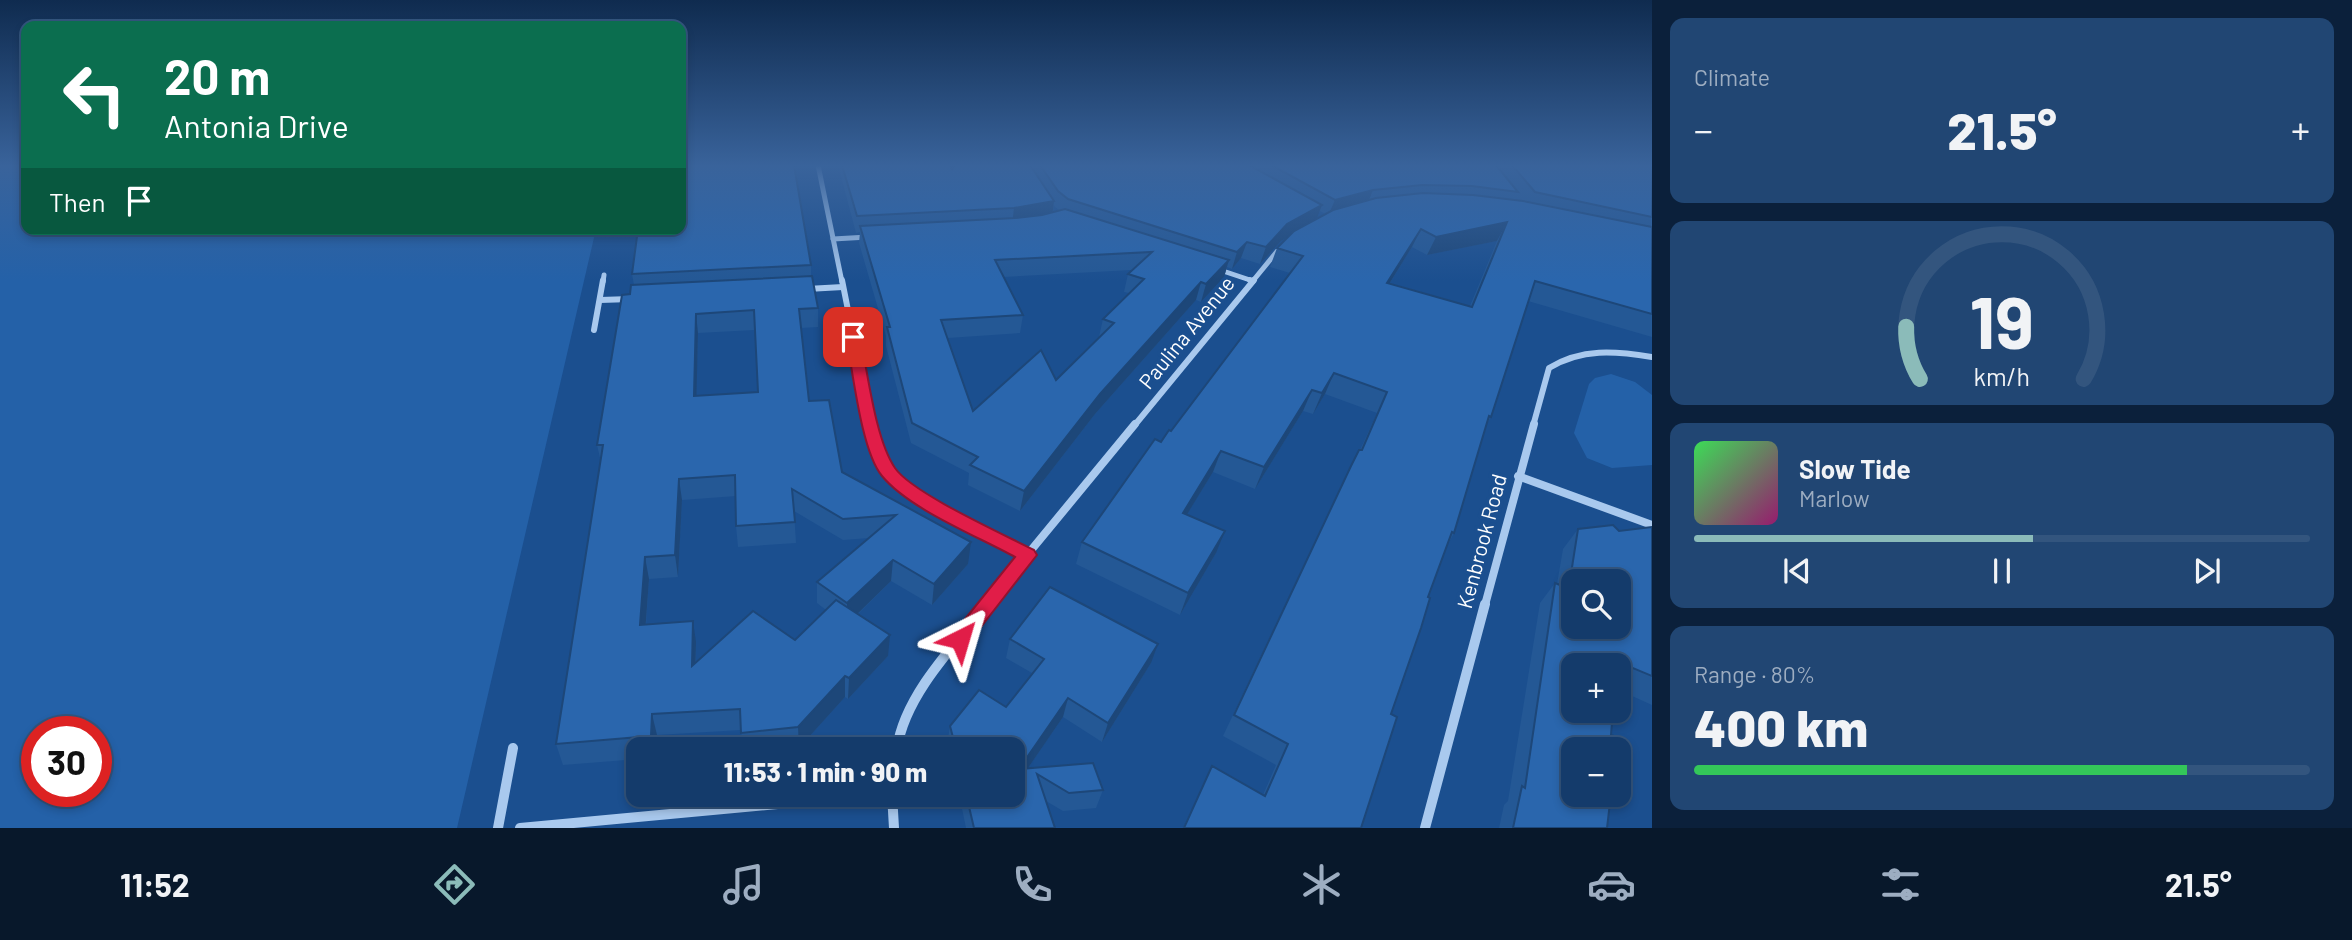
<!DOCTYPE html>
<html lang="en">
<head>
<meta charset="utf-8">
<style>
	body { margin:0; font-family:Barlow,sans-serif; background:#214673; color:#f1f3f6; height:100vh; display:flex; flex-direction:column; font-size:26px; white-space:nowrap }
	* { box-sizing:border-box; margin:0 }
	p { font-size:23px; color:#9dadc1 }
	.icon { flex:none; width:38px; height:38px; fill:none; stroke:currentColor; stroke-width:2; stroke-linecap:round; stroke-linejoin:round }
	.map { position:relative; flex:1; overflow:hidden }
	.details { display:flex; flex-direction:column; gap:18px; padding:18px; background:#0b203b; width:700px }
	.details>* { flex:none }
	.banner { position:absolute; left:21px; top:21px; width:665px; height:214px; border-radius:14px; box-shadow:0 4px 10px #0003,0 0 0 2px #33557e; background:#0b6e4f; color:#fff; overflow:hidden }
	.fabs { position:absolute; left:1561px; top:569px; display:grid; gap:14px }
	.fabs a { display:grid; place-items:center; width:70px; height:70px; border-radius:14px; background:#143b6b; box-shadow:0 4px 10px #0003,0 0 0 2px #33557e; font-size:35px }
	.speed { position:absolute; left:21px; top:716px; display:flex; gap:14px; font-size:35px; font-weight:700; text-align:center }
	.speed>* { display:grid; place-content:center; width:91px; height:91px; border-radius:50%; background:#143b6b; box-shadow:0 4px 10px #0003,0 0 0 2px #33557e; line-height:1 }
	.speed .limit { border:10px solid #d22; background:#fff; color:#111 }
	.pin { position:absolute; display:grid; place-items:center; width:60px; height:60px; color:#fff; margin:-30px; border-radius:14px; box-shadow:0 4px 10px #0006 }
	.me { position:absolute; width:77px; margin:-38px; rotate:40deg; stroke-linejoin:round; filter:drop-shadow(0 0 5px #0008) }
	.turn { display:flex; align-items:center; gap:24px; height:147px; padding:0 28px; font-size:32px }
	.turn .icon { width:91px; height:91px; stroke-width:2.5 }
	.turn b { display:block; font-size:49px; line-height:60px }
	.then { display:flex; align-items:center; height:66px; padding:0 28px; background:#0003; gap:14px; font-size:26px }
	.big { font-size:52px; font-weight:800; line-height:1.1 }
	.details .tile { flex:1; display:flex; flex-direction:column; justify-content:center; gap:10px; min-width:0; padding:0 24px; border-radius:14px; background:#214673 }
	.details .dial { align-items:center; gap:0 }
	.dial svg { height:182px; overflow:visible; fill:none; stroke:#33557e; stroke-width:7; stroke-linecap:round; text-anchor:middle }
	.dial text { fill:#f1f3f6; stroke:none }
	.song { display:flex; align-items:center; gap:21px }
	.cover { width:84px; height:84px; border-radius:10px; background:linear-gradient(135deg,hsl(130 70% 55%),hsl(320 70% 35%)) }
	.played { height:7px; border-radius:4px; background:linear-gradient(90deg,#8bbbb9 55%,#33557e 55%) }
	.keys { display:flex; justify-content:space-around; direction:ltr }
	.heat { display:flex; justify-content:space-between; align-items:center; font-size:38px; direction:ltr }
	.charge { height:10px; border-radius:5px; background:linear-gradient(90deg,#34c759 80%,#33557e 0) }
	.trip { position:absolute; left:626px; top:737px; width:399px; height:70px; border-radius:14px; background:#143b6b; box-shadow:0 4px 10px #0003,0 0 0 2px #33557e; font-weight:800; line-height:70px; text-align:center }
	.menu { display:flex; height:112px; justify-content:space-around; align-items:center; background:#08182b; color:#9dadc1 }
	.menu .icon { width:49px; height:49px }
	.menu .current { color:#8bbbb9 }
	.menu b { font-size:32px; color:#f1f3f6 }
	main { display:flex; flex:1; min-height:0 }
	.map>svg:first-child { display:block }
	.green { fill:#2461a8; fill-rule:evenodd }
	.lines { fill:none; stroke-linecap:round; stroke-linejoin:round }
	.street-far3 { stroke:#a9c9ee; stroke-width:5 }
	.street-far2 { stroke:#a9c9ee; stroke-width:6 }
	.street-far1 { stroke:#a9c9ee; stroke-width:8 }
	.street { stroke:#a9c9ee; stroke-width:10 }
	.wall { fill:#245895; fill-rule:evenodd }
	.shaded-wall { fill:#1d4779 }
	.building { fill:#2a66ad; stroke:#1d4779; stroke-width:2; fill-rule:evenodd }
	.route { fill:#e11d48; stroke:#92132f; stroke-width:2 }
	.labels { text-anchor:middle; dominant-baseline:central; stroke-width:7; stroke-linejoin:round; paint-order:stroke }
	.street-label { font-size:21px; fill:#fff; stroke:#1b4f8f }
</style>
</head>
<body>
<main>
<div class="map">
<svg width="1652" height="828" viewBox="0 0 1652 828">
	<rect width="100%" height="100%" fill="#1b4f8f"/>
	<g class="green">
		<path d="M0,165H26V229H596L457,828H0ZM37,732H96V791H37Z"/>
		<polygon points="1611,374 1635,382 1652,395 1652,465 1612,468 1587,458 1574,433 1589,384 1595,378"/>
	</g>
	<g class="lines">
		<g class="street-far3">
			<polyline points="818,165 842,282"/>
			<polyline points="833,239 868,237"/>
			<polyline points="1217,269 1253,281"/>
			<polyline points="603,282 604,275"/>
			<polyline points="1252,282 1279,249"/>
		</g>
		<g class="street-far2">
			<polyline points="842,280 871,426"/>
			<polyline points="1250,280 1253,281"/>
			<polyline points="807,289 843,287"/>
			<polyline points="600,300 631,299"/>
			<polyline points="594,330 603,280"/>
			<polyline points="1134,426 1254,280"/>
			<path d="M1533,426L1549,368C1582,348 1615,351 1652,357"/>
		</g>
		<g class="street-far1">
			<path d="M871,424C874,440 879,457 887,470C906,500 994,537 1027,555"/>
			<polyline points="1518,476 1652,525"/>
			<polyline points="986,605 1135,424"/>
			<polyline points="1485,605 1534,424"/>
		</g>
		<g class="street">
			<path d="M897,749C904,696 955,644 988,604"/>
			<polyline points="892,794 894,828"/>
			<polyline points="498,828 513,748"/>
			<polyline points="520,828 884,794"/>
			<polyline points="1425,828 1485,604"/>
		</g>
	</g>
	<g class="wall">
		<path d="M838,165H950L952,169L955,165H1652V337L1528,301L1491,417L1486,425L1454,533L1448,544L1428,597L1391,714L1361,828H1183L1212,766L1263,795L1276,765L1223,736L1341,487L1359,450H1360L1377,413L1325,394L1313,414L1303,411L1255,489L1213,472L1187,514L1216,553L1180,615L1076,564L1082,542L1161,442L1171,431L1290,273L1270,267L1277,248L1288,237L1281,241L1260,264L1241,258L1232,269L1227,267L1224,277L1201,302L1196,300L1095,414L1020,511L968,485L969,473L911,443L886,346V336L859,243L860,232L856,233ZM1054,205L1055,207L1059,210L1053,212ZM1320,211L1325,214L1317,218ZM1497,241L1470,306L1390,283L1412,247L1427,255ZM1132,270L1128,274L1124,292L1129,293L1103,319L1099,337L1056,380L973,411L948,338L1020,333L1023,315L1003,277Z"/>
		<path d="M811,265V276L818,308V327L801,328L809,401L842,472L968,564L932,605L891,581L858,614L888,656L848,699L845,697L799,748L743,749L741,730L657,735L656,749H639V759L563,765L556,744L601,462L597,445L630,294L634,285L632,274ZM755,330L758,392L696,396L698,333ZM736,496V526L738,547L796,543L794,511L843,540L869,538L817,582V603L826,610L795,640L696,662V642L646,625L649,579L678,577L682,500Z"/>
		<polygon points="1652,527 1652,705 1619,690 1619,665 1573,665 1607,828 1499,828 1504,805 1508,801 1540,603 1555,583 1557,584 1563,549 1578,529 1619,531"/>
		<polygon points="1010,639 1151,663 1102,742 1063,717 1028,768 1103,790 1096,808 1063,811 1046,801 1055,828 966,828 959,794 1013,794 1013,749 948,749 947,745 950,726 1006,707 1032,673 1006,658"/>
	</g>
	<g class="shaded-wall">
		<polygon points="1373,190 1367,205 1328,216 1335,200"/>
		<polygon points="1054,201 1052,218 1012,225 1014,208"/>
		<polygon points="1322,205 1316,221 1281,241 1260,264 1266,247 1287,224"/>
		<polygon points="1507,222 1497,241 1427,255 1436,237"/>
		<polygon points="1421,229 1412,247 1378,302 1387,283"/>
		<polygon points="1247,242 1241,258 1232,269 1237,252"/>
		<polygon points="1229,260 1224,277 1201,302 1206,284"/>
		<polygon points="1201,282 1196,300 1095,414 1020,511 1024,491 1100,394"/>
		<polygon points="696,314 698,333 696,416 694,396"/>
		<polygon points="1334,373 1325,394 1313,414 1322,393"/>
		<polygon points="1312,390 1303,411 1255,489 1264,467"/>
		<polygon points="1221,451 1213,472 1175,534 1183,513"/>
		<polygon points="679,479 682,500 678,577 675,555"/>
		<polygon points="1225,531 1216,553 1180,615 1188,593"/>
		<polygon points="971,542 968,564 932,605 934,584"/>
		<polygon points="645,557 649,579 644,647 640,625"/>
		<polygon points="893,560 891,581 847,624 847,603"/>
		<polygon points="693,621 696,642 695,687 692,666"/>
		<polygon points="890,635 888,656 848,699 849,678"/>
		<polygon points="1158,644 1151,663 1102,742 1108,723"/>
		<polygon points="845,676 845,697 799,748 798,727"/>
		<polygon points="1068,698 1063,717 1015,787 1019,769"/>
		<polygon points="652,714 657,735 656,749 654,749 651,736"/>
	</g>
	<g class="building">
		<polygon points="681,165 794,165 811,265 632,274 638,229 681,229"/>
		<polygon points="842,165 950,165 952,169 955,165 1030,165 1054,201 1014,208 857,216"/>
		<polygon points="1040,165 1249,165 1322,205 1287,224 1266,247 1247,242 1237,252 1068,199 1058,191"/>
		<polygon points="1271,165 1496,165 1518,192 1472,186 1422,185 1373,190 1335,200"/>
		<polygon points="1512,165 1652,165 1652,217 1535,192"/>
		<path d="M1423,193L1473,195L1523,201L1652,227V314L1535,281L1491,417L1489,416L1454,533L1452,532L1428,597L1430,598L1421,628L1391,714L1397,717L1361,828H1184L1212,766L1265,796L1288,744L1234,715L1351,466L1359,450H1362L1387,392L1334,373L1322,393L1312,390L1264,467L1221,451L1183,513L1225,531L1188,593L1082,542L1155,439L1161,442L1169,430L1171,431L1303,256L1277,248L1294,231L1333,210L1376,198ZM1507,222L1472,307L1387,283L1421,229L1436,237Z"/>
		<path d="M1065,209L1229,260L1206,284L1201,282L1100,394L1024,491L970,465L978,457L912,423L887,327H890L860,226L1015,218L1042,215ZM1152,252L1128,274L1144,279L1103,319L1114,323L1056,380L1041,350L973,411L941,320L1023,315L995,260Z"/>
		<path d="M812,276L818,308L799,309L809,401L829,400L842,472L971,542L934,584L893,560L847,603L817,582L896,515L843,519L792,489L795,522L736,526L735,475L679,479L675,555L645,557L640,625L693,621L692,666L753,611L795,640L836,600L890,635L849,678L845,676L798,727L741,733L740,709L652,714L651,736L556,744L603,445H597L622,295L630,294L631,285ZM754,310L758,392L694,396L696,314Z"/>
		<path d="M1613,525L1619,531L1652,527V676L1616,661V665H1573V710H1613L1611,735L1617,737L1615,749H1573V794H1611L1607,828H1513L1522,786L1525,788L1555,583L1565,587L1566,579L1570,580L1578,529ZM1573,581H1619V626H1573Z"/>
		<polygon points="1050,587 1158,644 1108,723 1068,698 1019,769 1093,763 1103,790 1069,793 1037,774 1055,828 974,828 966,794 1013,794 1013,749 956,749 950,726 979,690 1006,707 1044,659 1010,639"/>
	</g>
	<linearGradient id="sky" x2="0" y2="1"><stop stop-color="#0f2b4f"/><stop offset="0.59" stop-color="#39639b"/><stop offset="1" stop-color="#39639b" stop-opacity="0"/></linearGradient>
	<rect width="1652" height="281" fill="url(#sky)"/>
	<path class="route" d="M853,332L860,337C868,372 875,439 895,468C912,493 1003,534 1034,550L1037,555L967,645L960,647L952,645L949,639L1015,557C977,536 909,509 882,476C861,451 853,371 846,337Z"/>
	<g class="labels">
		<g class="street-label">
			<text transform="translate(1186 332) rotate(-51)">Paulina Avenue</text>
			<text transform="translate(1481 541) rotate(-75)">Kenbrook Road</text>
		</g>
	</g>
</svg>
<div class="fabs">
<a><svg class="icon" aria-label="search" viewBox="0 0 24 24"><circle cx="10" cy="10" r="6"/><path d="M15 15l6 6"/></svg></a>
<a>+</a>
<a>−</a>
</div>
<div class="speed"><div class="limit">30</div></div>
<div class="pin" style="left:853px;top:337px;background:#d93025"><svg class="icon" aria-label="arrive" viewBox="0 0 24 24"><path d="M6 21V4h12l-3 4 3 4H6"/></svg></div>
<svg class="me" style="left:960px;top:639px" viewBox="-20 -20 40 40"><path d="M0-17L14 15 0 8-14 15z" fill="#e11d48" stroke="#fff" stroke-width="4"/></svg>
<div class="trip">11:53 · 1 min · 90 m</div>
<div class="banner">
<div class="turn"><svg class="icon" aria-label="left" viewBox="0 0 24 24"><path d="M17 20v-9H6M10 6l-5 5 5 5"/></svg><div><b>20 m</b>Antonia Drive</div></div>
<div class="then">Then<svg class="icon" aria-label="arrive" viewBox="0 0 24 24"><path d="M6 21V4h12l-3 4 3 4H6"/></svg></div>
</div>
</div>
<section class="details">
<div class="tile"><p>Climate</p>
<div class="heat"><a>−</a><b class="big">21.5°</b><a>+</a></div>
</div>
<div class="tile dial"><svg viewBox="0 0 100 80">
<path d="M14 69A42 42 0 1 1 86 69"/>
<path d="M14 69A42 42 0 0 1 8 46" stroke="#8bbbb9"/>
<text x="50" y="56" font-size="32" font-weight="700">19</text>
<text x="50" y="72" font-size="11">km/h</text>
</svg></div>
<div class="tile">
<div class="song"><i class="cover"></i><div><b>Slow Tide</b><p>Marlow</p></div></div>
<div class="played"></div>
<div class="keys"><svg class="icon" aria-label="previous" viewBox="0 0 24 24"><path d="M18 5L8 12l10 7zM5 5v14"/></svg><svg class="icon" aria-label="pause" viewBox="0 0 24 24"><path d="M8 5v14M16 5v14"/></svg><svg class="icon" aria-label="next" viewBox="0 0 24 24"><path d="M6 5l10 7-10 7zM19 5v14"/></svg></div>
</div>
<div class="tile"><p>Range · 80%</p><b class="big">400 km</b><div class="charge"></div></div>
</section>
</main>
<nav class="menu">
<b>11:52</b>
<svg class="icon current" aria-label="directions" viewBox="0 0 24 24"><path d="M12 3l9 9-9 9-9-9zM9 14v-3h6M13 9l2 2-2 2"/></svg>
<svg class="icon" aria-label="music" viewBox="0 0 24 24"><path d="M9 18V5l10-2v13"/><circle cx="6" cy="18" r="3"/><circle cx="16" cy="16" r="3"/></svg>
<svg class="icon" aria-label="phone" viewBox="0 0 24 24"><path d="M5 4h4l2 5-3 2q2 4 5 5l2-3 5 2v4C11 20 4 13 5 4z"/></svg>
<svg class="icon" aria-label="climate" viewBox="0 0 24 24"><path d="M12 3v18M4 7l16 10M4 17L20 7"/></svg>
<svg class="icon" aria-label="car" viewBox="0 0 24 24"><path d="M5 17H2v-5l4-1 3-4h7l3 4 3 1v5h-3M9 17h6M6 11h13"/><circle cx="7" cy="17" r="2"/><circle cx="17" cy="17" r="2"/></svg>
<svg class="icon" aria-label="filters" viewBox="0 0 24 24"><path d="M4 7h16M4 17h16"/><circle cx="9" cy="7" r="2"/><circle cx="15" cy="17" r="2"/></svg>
<b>21.5°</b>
</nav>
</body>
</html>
